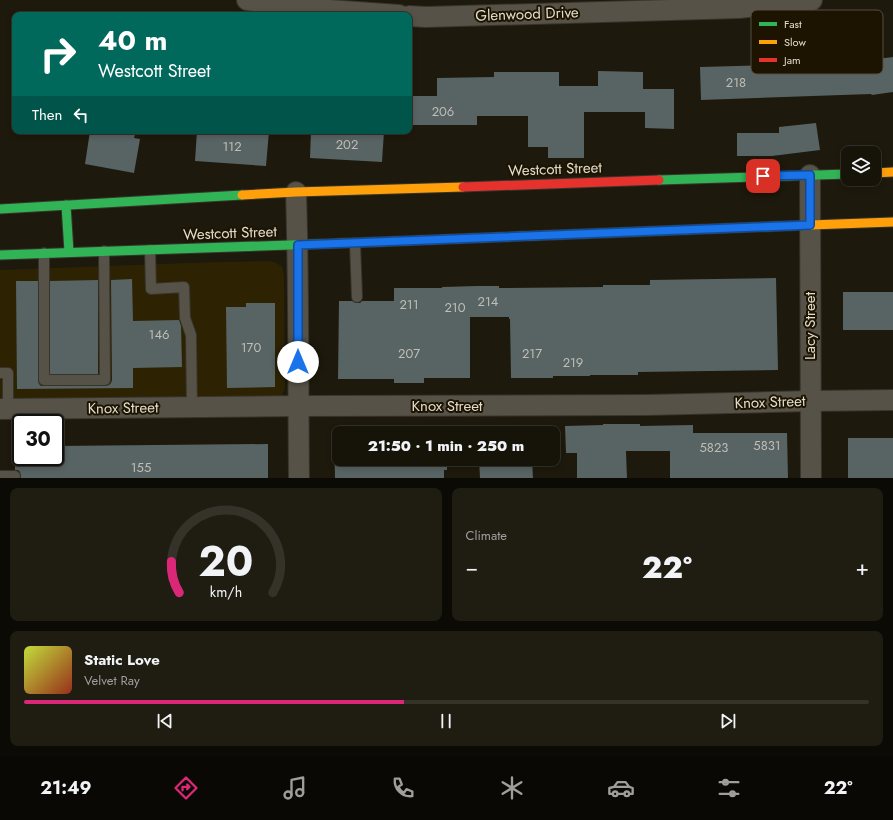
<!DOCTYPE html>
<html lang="en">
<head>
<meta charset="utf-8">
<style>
	body { margin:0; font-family:Jost,sans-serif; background:#1f1c12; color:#f1f3f6; height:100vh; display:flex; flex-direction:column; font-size:15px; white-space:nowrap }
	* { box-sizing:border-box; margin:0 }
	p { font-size:13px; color:#9e9e9c }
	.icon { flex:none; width:22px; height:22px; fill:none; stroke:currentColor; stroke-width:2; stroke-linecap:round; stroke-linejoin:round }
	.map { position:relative; height:478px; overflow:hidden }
	.side { display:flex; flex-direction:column; gap:10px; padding:10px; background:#0c0a05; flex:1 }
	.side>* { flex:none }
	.top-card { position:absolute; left:12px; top:12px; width:400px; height:122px; border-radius:8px; box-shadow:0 2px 6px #0003,0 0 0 1px #35322a; background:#00695c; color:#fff; overflow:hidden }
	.fabs { position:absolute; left:841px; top:146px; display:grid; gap:8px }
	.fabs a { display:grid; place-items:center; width:40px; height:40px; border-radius:8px; background:#161309; box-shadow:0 2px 6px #0003,0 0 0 1px #35322a; font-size:20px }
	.speed { position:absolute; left:12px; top:414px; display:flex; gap:8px; font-size:20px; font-weight:700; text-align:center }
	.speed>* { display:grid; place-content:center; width:52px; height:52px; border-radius:50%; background:#161309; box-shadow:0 2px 6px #0003,0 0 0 1px #35322a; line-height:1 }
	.speed .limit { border:2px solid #111; border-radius:6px; background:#fff; color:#111 }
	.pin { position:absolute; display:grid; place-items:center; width:34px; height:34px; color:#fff; margin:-17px; border-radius:8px; box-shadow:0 2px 6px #0006 }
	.me { position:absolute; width:44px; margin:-22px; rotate:0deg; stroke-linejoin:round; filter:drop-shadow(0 0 3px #0008) }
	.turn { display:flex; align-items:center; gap:14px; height:84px; padding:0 20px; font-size:18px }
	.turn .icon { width:52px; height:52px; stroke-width:2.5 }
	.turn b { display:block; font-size:28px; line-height:34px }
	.then { display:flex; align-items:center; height:38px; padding:0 20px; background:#0003; gap:8px; font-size:15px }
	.big { font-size:30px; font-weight:800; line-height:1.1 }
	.side .widget { flex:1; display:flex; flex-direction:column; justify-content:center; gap:6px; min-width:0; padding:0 14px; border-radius:8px; background:#1f1c12 }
	.side .dial { align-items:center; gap:0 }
	.dial svg { height:104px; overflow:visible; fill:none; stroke:#35322a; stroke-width:7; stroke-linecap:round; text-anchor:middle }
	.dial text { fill:#f1f3f6; stroke:none }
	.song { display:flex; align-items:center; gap:12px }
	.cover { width:48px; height:48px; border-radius:6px; background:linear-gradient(135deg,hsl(70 70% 55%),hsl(10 70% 35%)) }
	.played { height:4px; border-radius:2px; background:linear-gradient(90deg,#db2777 45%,#35322a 45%) }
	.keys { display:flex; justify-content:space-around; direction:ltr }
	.heat { display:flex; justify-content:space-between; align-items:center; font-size:22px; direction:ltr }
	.side .tiles { flex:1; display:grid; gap:10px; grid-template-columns:1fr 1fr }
	.widget:last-child { grid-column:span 2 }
	.trip { position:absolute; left:332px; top:426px; width:228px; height:40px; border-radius:8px; background:#161309; box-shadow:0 2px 6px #0003,0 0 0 1px #35322a; font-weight:800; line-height:40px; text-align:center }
	.tab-bar { display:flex; height:64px; justify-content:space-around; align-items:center; background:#090804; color:#9e9e9c }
	.tab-bar .icon { width:28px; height:28px }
	.tab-bar .current { color:#db2777 }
	.tab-bar b { font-size:18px; color:#f1f3f6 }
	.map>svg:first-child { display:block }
	.built { fill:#2d2303 }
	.building { fill:#586364 }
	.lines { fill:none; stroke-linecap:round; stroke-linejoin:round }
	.lane-casing { stroke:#37342c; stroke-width:12 }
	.street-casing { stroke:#37342c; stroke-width:22 }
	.fast-casing { stroke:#37342c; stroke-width:11 }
	.slow-casing { stroke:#37342c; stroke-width:11 }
	.jam-casing { stroke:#37342c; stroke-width:11 }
	.lane { stroke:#565247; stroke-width:10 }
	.street { stroke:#565247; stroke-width:20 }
	.fast { stroke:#30b455; stroke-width:9 }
	.slow { stroke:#ff9f0a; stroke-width:9 }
	.jam { stroke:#e5322d; stroke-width:9 }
	.route-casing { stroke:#114b97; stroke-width:10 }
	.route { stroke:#1a73e8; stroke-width:7 }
	.labels { text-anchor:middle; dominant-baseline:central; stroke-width:4; stroke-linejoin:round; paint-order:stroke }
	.number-label { font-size:13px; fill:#c0beb4 }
	.street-label { font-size:15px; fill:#e2ddce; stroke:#1c1300 }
	.key { fill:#1c1300; stroke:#57503e; stroke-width:1 }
	.key-label { font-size:11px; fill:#e2ddce }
</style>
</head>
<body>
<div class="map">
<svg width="893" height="478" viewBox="0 0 893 478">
	<rect width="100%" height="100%" fill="#1d190c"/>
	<polygon class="built" points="270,261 277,263 282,267 284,274 285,387 283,394 279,398 0,402 0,270 189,263"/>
	<g class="building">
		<polygon points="860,55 861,61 893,57 893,92 872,95 871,94 701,100 700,67 771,65 771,73 809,68 808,61"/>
		<polygon points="598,71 643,72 643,89 674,89 674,129 645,128 645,112 584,112 584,158 548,158 548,147 528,147 528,116 477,116 477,125 409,125 409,96 437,96 437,78 494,77 494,72 559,72 559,86 598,86"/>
		<polygon points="816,123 820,150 772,156 737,156 737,133 779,133 779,127"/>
		<polygon points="90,131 136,131 134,138 140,139 134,173 85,164"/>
		<polygon points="197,131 269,131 266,166 195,161"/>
		<polygon points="311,131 384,131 382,162 310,158"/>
		<polygon points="776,278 778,370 638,372 638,375 590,375 590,376 553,376 553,378 511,378 510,319 509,319 509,317 470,317 470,378 424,378 424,383 394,383 394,379 338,379 339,301 352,301 357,303 360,303 362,301 394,301 394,288 442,288 442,287 477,286 499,286 499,288 603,287 603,285 650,285 650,280"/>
		<polygon points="132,279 133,321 179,320 181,326 182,367 133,368 133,388 17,389 16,281 38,281 38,380 39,384 41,386 105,386 109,385 111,383 112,380 111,280"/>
		<polygon points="98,280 98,374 50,374 50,281"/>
		<rect x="843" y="292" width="50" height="38"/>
		<polygon points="246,303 275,303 275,387 227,388 226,307 246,307"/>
		<polygon points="603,424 640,424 640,426 693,425 693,433 787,433 788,478 670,478 670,451 626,451 627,478 577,478 577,453 566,453 565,426 603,425"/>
		<polygon points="510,426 532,426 532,433 479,433 479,432 510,431"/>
		<rect x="415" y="430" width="32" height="3"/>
		<polygon points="334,432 366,432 366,433 339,433 339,459 447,459 447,470 444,470 444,478 335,478"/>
		<rect x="848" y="438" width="45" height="40"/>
		<polygon points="268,444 268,478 21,478 20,472 18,470 15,470 15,457 55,457 55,446"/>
		<polygon points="479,459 532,459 533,478 480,478"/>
	</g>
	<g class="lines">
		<g class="lane-casing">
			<g id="lane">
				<polyline points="355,243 357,297"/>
				<polyline points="150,250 151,289 184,287 185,318 191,335 192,407"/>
				<polyline points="44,253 44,380 105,380 104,251"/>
				<polyline points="0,373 8,373 8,409"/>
				<polyline points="0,476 15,476"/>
			</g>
		</g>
		<g class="street-casing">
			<g id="street">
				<polyline points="247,0 315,9 399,15"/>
				<polyline points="409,16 426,17 739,8 812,0"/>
				<polyline points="810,175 811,478"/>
				<path d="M296,192C299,288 298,383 299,478"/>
				<polyline points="0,409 298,406 647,405 810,401 893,400"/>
			</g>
		</g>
		<g class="fast-casing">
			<g id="fast">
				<polyline points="659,180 848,174"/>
				<polyline points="66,205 69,252"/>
				<polyline points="0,209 242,195"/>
				<polyline points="554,235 810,225"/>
				<polyline points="0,255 375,242"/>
			</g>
		</g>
		<g class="slow-casing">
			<g id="slow">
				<polyline points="874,173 893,172"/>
				<polyline points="242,195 296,192 463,187"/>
				<polyline points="810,225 893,222"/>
				<polyline points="375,242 554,235"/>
			</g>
		</g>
		<g class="jam-casing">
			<polyline id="jam" points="463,187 659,180"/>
		</g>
		<use href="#lane" class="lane"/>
		<use href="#street" class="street"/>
		<use href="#fast" class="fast"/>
		<use href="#slow" class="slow"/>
		<use href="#jam" class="jam"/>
	</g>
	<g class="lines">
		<g class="route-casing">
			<polyline id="route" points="298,362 298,245 810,225 810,175 763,176"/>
		</g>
		<use href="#route" class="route"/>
	</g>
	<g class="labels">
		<g class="number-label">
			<text x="736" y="82">218</text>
			<text x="443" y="111">206</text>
			<text x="347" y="144">202</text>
			<text x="232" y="146">112</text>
			<text x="488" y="301">214</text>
			<text x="409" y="304">211</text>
			<text x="455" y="307">210</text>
			<text x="159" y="334">146</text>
			<text x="251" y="347">170</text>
			<text x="409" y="353">207</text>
			<text x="532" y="353">217</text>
			<text x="573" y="362">219</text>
			<text x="767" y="445">5831</text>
			<text x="714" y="447">5823</text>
			<text x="141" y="467">155</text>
		</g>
		<g class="street-label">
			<text transform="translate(527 14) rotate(-2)">Glenwood Drive</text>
			<text transform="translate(555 169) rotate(-2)">Westcott Street</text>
			<text transform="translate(230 233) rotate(-2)">Westcott Street</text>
			<text transform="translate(810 326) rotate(-90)">Lacy Street</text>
			<text transform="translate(770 402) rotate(-2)">Knox Street</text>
			<text x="447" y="406">Knox Street</text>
			<text transform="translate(123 408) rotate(-1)">Knox Street</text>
		</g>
	</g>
	<rect x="751" y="10" width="132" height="64" rx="6" class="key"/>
	<rect x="759" y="22" width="18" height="4" fill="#30b455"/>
	<rect x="759" y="40" width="18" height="4" fill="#ff9f0a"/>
	<rect x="759" y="58" width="18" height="4" fill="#e5322d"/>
	<g class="key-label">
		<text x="784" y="28">Fast</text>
		<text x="784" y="46">Slow</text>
		<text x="784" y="64">Jam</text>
	</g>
</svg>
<div class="fabs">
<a><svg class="icon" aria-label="layers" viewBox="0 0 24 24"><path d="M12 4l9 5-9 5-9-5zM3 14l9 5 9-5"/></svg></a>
</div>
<div class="speed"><div class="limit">30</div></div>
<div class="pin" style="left:763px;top:176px;background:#d93025"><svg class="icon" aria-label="arrive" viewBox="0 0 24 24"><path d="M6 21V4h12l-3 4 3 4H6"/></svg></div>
<svg class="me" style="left:298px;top:362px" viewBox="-20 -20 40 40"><circle r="19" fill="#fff"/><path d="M0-13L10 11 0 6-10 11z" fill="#1a73e8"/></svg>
<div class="trip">21:50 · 1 min · 250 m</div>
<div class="top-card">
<div class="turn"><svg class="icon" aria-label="right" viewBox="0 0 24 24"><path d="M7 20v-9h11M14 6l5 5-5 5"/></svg><div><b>40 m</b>Westcott Street</div></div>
<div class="then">Then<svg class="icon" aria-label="left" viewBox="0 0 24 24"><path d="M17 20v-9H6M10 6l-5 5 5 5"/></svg></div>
</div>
</div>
<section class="side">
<div class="tiles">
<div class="widget dial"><svg viewBox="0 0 100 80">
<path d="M14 69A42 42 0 1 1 86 69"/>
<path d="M14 69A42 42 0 0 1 8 45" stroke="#db2777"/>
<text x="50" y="56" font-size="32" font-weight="700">20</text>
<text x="50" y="72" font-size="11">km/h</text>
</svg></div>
<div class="widget"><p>Climate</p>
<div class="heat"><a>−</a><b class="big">22°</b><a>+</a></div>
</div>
<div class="widget">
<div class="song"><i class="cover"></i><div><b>Static Love</b><p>Velvet Ray</p></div></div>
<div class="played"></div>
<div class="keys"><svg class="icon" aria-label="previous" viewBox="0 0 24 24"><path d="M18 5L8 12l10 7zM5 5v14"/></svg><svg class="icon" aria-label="pause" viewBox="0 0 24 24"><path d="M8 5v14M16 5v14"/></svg><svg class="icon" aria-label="next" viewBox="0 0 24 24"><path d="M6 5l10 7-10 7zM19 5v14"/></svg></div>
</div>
</div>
</section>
<nav class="tab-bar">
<b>21:49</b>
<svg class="icon current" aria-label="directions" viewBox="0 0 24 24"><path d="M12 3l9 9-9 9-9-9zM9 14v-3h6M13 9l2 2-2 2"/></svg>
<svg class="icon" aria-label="music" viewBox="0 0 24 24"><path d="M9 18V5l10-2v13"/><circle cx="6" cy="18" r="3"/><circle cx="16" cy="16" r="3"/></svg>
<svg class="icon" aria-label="phone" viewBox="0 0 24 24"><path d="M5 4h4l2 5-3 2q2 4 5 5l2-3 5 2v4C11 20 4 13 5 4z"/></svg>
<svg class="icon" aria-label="climate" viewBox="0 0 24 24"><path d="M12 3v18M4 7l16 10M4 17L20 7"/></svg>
<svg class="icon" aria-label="car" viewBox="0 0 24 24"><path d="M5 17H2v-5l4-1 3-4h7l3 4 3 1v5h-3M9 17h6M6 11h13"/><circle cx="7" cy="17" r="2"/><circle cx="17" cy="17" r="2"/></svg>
<svg class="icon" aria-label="filters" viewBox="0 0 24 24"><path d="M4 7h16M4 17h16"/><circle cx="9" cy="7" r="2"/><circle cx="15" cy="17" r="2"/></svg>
<b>22°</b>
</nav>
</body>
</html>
